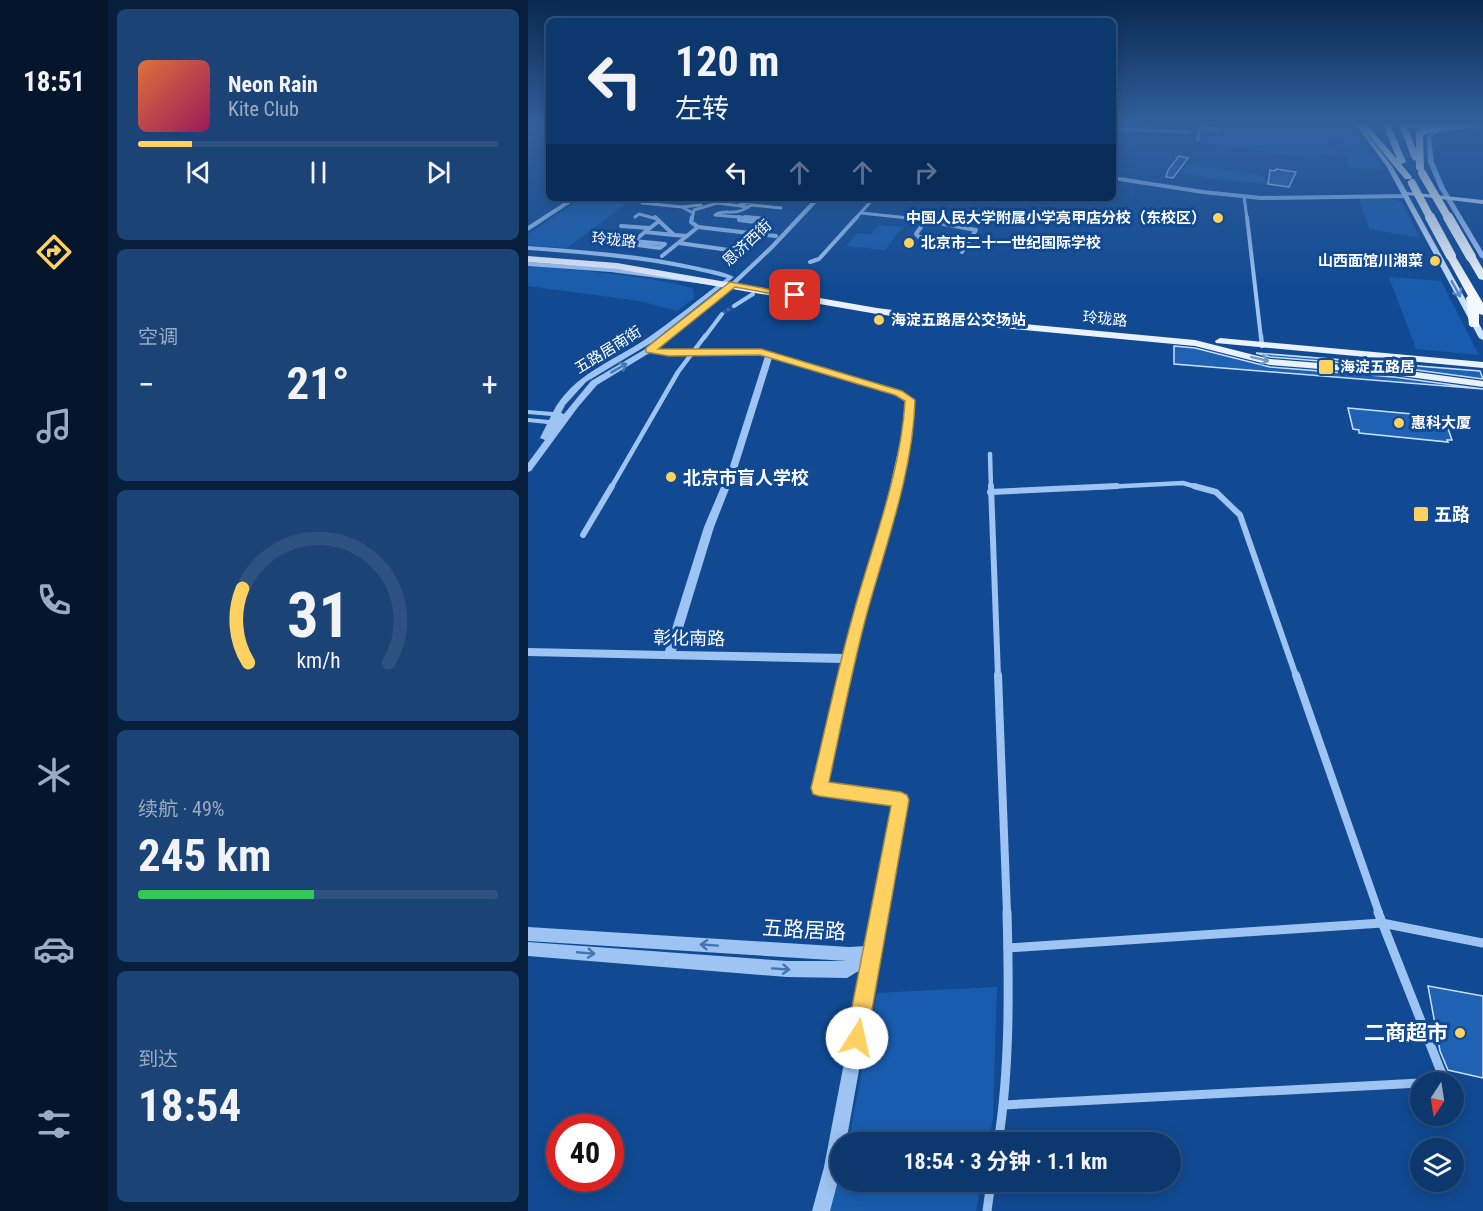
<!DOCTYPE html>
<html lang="zh">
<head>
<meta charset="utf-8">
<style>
	body { margin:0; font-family:"Roboto Condensed","Noto Sans SC",sans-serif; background:#1b4376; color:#f1f3f6; height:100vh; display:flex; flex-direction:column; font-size:22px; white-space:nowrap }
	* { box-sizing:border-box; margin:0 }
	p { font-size:20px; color:#9aacc2 }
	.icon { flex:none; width:33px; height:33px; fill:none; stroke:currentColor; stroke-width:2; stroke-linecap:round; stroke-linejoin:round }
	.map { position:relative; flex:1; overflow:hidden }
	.sheet { display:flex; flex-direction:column; gap:9px; padding:9px; background:#071f3c; width:420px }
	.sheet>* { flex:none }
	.top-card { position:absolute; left:18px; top:18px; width:570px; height:183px; border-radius:9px; box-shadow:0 3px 15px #0003,0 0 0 2px #2d5281; background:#0d386e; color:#f1f3f6; overflow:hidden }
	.needle { width:39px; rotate:192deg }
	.tools { position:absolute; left:882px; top:1072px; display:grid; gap:12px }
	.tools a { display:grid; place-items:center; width:54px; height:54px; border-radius:50%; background:#0d386e; box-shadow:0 3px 15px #0003,0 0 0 2px #2d5281; font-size:30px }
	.speed { position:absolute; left:18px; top:1114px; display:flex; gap:12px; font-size:30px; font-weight:700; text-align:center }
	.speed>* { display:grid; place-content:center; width:78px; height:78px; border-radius:50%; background:#0d386e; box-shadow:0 3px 15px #0003,0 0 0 2px #2d5281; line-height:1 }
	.speed .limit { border:9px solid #d22; background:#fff; color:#111 }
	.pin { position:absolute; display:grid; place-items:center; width:51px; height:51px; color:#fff; margin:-26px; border-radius:12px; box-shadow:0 3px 9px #0006 }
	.me { position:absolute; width:66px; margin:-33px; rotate:10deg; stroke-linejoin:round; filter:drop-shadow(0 0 4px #0008) }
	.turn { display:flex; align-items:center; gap:21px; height:126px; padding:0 30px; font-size:27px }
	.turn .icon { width:78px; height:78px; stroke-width:2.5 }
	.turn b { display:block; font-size:42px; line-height:51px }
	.lanes { display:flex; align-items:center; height:57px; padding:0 30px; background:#0003; justify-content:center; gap:30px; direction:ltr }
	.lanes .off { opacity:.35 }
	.big { font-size:45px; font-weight:700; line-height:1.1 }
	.sheet .card { flex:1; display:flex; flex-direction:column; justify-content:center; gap:9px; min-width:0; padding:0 21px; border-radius:9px; background:#1b4376 }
	.sheet .dial { align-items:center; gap:0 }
	.dial svg { height:156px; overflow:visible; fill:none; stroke:#2d5281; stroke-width:7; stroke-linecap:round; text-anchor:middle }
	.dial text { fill:#f1f3f6; stroke:none }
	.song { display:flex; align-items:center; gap:18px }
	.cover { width:72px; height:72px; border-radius:9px; background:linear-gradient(135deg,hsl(20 70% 55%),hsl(330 70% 35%)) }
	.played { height:6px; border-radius:3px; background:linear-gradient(90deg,#ffd160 15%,#2d5281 15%) }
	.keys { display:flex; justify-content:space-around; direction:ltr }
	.heat { display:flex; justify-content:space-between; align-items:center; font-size:33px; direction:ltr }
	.charge { height:9px; border-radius:4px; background:linear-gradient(90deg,#34c759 49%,#2d5281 0) }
	.trip { position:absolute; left:302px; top:1132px; width:351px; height:60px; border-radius:30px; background:#0d386e; box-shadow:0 3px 15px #0003,0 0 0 2px #2d5281; font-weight:700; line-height:60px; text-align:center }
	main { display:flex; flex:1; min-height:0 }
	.tab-bar { display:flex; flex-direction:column; width:108px; justify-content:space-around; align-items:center; background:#05162c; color:#9aacc2 }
	.tab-bar .icon { width:42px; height:42px }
	.tab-bar .current { color:#ffd160 }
	.tab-bar b { font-size:27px; color:#f1f3f6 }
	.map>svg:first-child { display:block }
	.green { fill:#195cad }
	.building { fill:#1f61b2; stroke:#c6dffd; stroke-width:1.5 }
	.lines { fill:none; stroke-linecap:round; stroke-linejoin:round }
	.minor-tunnel { stroke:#3565a2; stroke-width:4; stroke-dasharray:4 1.5; stroke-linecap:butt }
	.minor-far5 { stroke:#9ec4f3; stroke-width:3 }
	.minor-far4 { stroke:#9ec4f3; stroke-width:4 }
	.minor-far3 { stroke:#9ec4f3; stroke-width:4.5 }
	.minor-far2 { stroke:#9ec4f3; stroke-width:6 }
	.minor-far1 { stroke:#9ec4f3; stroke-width:8 }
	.minor { stroke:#9ec4f3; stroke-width:9 }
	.tertiary { fill:#9ec4f3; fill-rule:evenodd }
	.secondary { fill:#cde2fc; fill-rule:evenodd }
	.primary { fill:#eaf2ff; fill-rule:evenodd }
	.trunk { fill:#f4f8ff; fill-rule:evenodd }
	.trunk-bridge-far1 { stroke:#f4f8ff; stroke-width:8 }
	.trunk-bridge { stroke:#f4f8ff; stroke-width:10 }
	.oneway { stroke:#5c87bc }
	.oneway2 { stroke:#7396c3 }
	.oneway3 { stroke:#4275b4 }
	.route { fill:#ffd160; stroke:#a6883e; stroke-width:1.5 }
	.poi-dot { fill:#ffd160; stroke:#114a92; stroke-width:2 }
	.labels { text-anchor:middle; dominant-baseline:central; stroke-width:6; stroke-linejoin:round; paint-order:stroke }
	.far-poi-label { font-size:15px; font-weight:bold; fill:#fff; stroke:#114a92; text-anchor:start }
	.far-street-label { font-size:15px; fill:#fff; stroke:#114a92 }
	.poi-label { font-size:18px; font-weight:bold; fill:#fff; stroke:#114a92; text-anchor:start }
	.street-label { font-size:18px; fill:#fff; stroke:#114a92 }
	.near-street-label { font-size:21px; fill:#fff; stroke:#114a92 }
	.near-poi-label { font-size:21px; font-weight:bold; fill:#fff; stroke:#114a92; text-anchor:end }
</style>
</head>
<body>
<main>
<nav class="tab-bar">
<b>18:51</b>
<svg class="icon current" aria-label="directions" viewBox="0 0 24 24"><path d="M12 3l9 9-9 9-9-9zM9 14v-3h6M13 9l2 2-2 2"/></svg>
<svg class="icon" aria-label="music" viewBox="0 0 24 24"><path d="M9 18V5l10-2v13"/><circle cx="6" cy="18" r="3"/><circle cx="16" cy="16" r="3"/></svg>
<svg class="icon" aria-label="phone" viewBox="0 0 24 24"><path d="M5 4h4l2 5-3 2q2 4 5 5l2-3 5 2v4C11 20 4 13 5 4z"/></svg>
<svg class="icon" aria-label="climate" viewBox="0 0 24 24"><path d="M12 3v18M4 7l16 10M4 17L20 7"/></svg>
<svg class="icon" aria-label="car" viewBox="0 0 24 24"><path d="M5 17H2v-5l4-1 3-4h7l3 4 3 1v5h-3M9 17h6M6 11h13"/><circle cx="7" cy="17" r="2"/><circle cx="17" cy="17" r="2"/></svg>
<svg class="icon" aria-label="filters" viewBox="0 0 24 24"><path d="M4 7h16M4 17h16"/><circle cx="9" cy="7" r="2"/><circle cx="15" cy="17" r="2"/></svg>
</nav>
<section class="sheet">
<div class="card">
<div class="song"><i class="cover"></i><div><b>Neon Rain</b><p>Kite Club</p></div></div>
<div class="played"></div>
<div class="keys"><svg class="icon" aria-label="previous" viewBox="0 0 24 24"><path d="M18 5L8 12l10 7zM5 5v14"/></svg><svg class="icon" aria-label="pause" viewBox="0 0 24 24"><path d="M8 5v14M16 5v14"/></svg><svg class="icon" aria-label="next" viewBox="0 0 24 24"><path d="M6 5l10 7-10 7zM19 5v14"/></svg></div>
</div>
<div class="card"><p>空调</p>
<div class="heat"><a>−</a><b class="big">21°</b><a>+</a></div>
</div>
<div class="card dial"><svg viewBox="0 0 100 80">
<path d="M14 69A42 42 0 1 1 86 69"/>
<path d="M14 69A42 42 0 0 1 11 31" stroke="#ffd160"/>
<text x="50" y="56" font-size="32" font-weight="700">31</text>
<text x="50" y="72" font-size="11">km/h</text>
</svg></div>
<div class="card"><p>续航 · 49%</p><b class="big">245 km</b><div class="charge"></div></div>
<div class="card"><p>到达</p><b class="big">18:54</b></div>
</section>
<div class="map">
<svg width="955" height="1211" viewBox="0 0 955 1211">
	<rect width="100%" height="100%" fill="#114a92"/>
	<g class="green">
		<polygon points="675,124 822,124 836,140 856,170 821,168 815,142 801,140 802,148 808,148 809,155 792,154 791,160 672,142"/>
		<polygon points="661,164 737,176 740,184 687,179 653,173"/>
		<polygon points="54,198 106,198 39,248 0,245 0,234"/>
		<polygon points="831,199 862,199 874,202 892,238 841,229"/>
		<polygon points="351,225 374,227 357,250 318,246 329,233 348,235 343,234"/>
		<path d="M0,266C55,271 111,274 165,288L166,298L149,311L111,301L0,286Z"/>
		<polygon points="861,277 913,281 951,355 888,349"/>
		<polygon points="469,987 465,1119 460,1143 320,1143 349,993"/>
		<polygon points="312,1172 312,1182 453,1182 448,1211 300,1211"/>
	</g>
	<g class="building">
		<polygon points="651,156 660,158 645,178 638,177 640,170"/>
		<polygon points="748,169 768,172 761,187 740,184 742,170 747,171"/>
		<polygon points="646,346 667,348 742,367 866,377 955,389 646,364"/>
		<polygon points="728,353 952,371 955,379 866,367 742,357"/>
		<polygon points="820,408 916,417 924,440 919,440 920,442 831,433 831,430 825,429"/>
		<polygon points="900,986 955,996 955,1078 920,1070 912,1051"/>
	</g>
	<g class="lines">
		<polyline class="minor-tunnel" points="194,314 206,306"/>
		<g class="minor-far5">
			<polyline points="619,124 622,124"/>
			<polyline points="672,127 690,130"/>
			<polyline points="587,129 661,132"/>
			<polyline points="670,140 672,126"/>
			<polyline points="716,196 719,219"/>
			<polyline points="120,198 114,203 154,207"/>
			<path d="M189,203L220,207C205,217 197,208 187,215L236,219"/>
			<polyline points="211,205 236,198"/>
			<polyline points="220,207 223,205 253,208"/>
			<polyline points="165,213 154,207 173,205"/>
			<polyline points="333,213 390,219"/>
			<polyline points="107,217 111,214 129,219"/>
			<polyline points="164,219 166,210 206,198"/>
			<polyline points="327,219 346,198"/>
		</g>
		<g class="minor-far4">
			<polyline points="127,217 131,221"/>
			<polyline points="164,217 163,222 170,227 248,236"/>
			<polyline points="211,217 211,220 235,223 238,219 217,217"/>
			<polyline points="379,217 448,230 434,252"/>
			<polyline points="719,217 733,338"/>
			<polyline points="398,220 388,234 391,237 418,240"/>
			<polygon points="131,221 146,235 117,232"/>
			<polyline points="93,226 121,228"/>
			<polyline points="146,235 159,236"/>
			<polyline points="106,241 117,232"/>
			<polyline points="151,243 201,250"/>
			<polyline points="102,244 132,248 137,244 106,241"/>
			<polyline points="102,244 71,241 75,238 106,241"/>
			<polyline points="102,244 106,241"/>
			<polyline points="134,256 170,227"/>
			<polyline points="282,262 291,259 329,217"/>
			<polyline points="206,306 225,294"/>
			<polyline points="176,338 194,314"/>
		</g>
		<g class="minor-far3">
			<polyline points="733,336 734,346"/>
			<polyline points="462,454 463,488"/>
			<polyline points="83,488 150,372 177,336"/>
			<polyline points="557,488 655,483 672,488"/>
		</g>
		<g class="minor-far2">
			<polyline points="463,486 470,676"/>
			<polyline points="666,486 688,492 712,515 768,676"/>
			<polyline points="462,492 589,486"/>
			<polyline points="55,535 84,486"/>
		</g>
		<g class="minor-far1">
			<polyline points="470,675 479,913"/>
			<polyline points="768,675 851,913"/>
		</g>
		<g class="minor">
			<polyline points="850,912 917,1082 899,1083"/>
			<polyline points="480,948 854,923 955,943"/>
			<polyline points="476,1105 892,1083"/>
			<path d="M470,1143C482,1069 481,987 479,912"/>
			<polyline points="459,1211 463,1182"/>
		</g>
		<g class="tertiary">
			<polygon points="955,124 955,126 907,133 903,138 906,162 917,188 955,252 955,259 952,257 911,188 900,162 899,138 904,131"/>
			<polygon points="585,176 675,190 733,196 878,194 881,196 878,198 733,200 675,194 585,180"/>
			<polygon points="43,198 50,198 0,231 0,226"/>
			<path d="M287,198H293L245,249L194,297L128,349L141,351L233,350L374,391L386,400L387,411L370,495L337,616L298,783L373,794L378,796L379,800L318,1143H312V1173L302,1211H284L296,1167L334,969L319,978L259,977L0,956V942L259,961H319L0,941V927L321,947L339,946L366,805L291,794L286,792L285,788L315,663L0,656V648L137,651L176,527L202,466L237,356L233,354L141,355L123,352L69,385L50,407L3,471L0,472V463L17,440L12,438L19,424L0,422V418L21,420L23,416L0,414V410L25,412C44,375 85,361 118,339C146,320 172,298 199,278C133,260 67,255 0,250V246C56,250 112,254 166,266C179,269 195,271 206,277L123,343L58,382L37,405L33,413L36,414L63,381L119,348L190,295L241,247ZM244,358L368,395L378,401L379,411L360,495L317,654L148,651L186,527L210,466Z"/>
			<polygon points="0,262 83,268 184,281 187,283 184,285 83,272 0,266"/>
		</g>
		<polygon class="secondary" points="827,124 831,124 864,166 879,192 955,200 955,204 880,195 955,331 955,340 951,338 859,167"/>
		<g class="primary">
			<polygon points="0,256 89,263 349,308 420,317 667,340 742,359 866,369 955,381 955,387 866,375 742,365 667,346 420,323 349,314 89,269 0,262"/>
			<polygon points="692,338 955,362 955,368 688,343 687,341"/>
		</g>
		<g class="trunk">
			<polygon points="831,124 838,124 869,159 855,124 862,124 878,162 873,164 884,177 883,179 877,179"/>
			<path d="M871,124H878L888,149V132C900,127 915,121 927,126L895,135L896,169L892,171L888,169V161L884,159Z"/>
			<polygon points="920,254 926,254 955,303 955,315 951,314 951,327 943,327 941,325 938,298 940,296 918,256"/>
			<polygon points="940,255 948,257 955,269 955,280 951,279 938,257"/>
		</g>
		<g class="trunk-bridge-far1">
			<polyline points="880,124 914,126 942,124"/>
			<polyline points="894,173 921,219"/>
			<polyline points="884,183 903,219"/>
		</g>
		<g class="trunk-bridge">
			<polyline points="902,217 923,256"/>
			<polyline points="920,217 943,257"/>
		</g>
	</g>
	<defs><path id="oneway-shaft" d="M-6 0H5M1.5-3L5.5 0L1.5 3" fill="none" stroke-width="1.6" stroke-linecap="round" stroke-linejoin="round" transform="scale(1.5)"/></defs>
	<use class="oneway" href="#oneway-shaft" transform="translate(928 289) rotate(61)"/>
	<use class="oneway2" href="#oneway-shaft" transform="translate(732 359) rotate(13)"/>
	<g class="oneway3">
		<use href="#oneway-shaft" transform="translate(91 368) rotate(-30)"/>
		<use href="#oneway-shaft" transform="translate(181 945) rotate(-176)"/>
		<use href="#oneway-shaft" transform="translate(58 953) rotate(5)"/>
		<use href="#oneway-shaft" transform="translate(253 969) rotate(4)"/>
	</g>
	<linearGradient id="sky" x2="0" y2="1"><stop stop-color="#092950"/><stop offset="0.42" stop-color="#32609d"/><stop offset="1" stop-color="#32609d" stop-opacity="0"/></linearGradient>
	<rect width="955" height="293" fill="url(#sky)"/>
	<path class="route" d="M202,282L272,295L267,298L207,287L130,349H233L374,391L387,400C385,472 358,544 339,613C324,669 313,726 301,782L373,792L379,795L381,800L339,1038L336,1046L329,1049L321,1046L318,1038L363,806L291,796L285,794L283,788C297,731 309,672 325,615C344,545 373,473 377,401L367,395L232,355L141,356L118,352V348Z"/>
	<g class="poi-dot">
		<circle cx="690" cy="218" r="6"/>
		<circle cx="381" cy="243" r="6"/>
		<circle cx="907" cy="261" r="6"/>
		<circle cx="351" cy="320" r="6"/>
		<rect x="790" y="359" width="16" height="16" rx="3"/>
		<circle cx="871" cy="423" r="6"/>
		<circle cx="143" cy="477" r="6"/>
		<rect x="885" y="506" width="16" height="16" rx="3"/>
		<circle cx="932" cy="1033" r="6"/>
	</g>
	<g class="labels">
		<g class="far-poi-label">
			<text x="678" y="218" text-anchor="end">中国人民大学附属小学亮甲店分校（东校区）</text>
			<text x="393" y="243">北京市二十一世纪国际学校</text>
			<text x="895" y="261" text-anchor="end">山西面馆川湘菜</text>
			<text x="363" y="320">海淀五路居公交场站</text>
			<text x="812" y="367">海淀五路居</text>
			<text x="883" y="423">惠科大厦</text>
		</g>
		<g class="far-street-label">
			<text transform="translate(86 240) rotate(5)">玲珑路</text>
			<text transform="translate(219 243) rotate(-43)">恩济西街</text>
			<text transform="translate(577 319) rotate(5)">玲珑路</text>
			<text transform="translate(80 350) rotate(-32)">五路居南街</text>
		</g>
		<g class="poi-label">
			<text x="155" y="477">北京市盲人学校</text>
			<text x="906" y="514">五路</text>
		</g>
		<g class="street-label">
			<text transform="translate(161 638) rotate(1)">彰化南路</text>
		</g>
		<g class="near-street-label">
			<text transform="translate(276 930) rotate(3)">五路居路</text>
		</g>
		<g class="near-poi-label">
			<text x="920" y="1033">二商超市</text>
		</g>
	</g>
</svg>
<div class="tools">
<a><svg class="needle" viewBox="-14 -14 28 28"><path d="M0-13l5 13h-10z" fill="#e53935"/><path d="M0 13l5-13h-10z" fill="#9aacc2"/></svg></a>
<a><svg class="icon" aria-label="layers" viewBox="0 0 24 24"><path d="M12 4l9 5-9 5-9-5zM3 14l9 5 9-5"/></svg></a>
</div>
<div class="speed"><div class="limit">40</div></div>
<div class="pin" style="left:267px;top:295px;background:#d93025"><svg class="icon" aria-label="arrive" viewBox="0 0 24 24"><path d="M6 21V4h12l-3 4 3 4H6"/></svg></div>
<svg class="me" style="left:329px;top:1038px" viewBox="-20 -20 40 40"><circle r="19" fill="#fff"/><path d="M0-13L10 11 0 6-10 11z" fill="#ffd160"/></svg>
<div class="trip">18:54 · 3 分钟 · 1.1 km</div>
<div class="top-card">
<div class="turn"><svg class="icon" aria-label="left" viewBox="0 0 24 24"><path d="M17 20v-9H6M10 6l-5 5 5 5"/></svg><div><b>120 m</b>左转</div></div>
<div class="lanes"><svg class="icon" aria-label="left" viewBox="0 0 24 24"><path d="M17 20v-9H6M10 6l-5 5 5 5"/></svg><svg class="icon off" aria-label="ahead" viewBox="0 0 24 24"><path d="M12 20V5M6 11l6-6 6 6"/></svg><svg class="icon off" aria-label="ahead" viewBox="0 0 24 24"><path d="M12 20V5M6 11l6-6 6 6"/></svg><svg class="icon off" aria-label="right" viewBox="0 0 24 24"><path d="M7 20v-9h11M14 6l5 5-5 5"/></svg></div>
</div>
</div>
</main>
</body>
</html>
